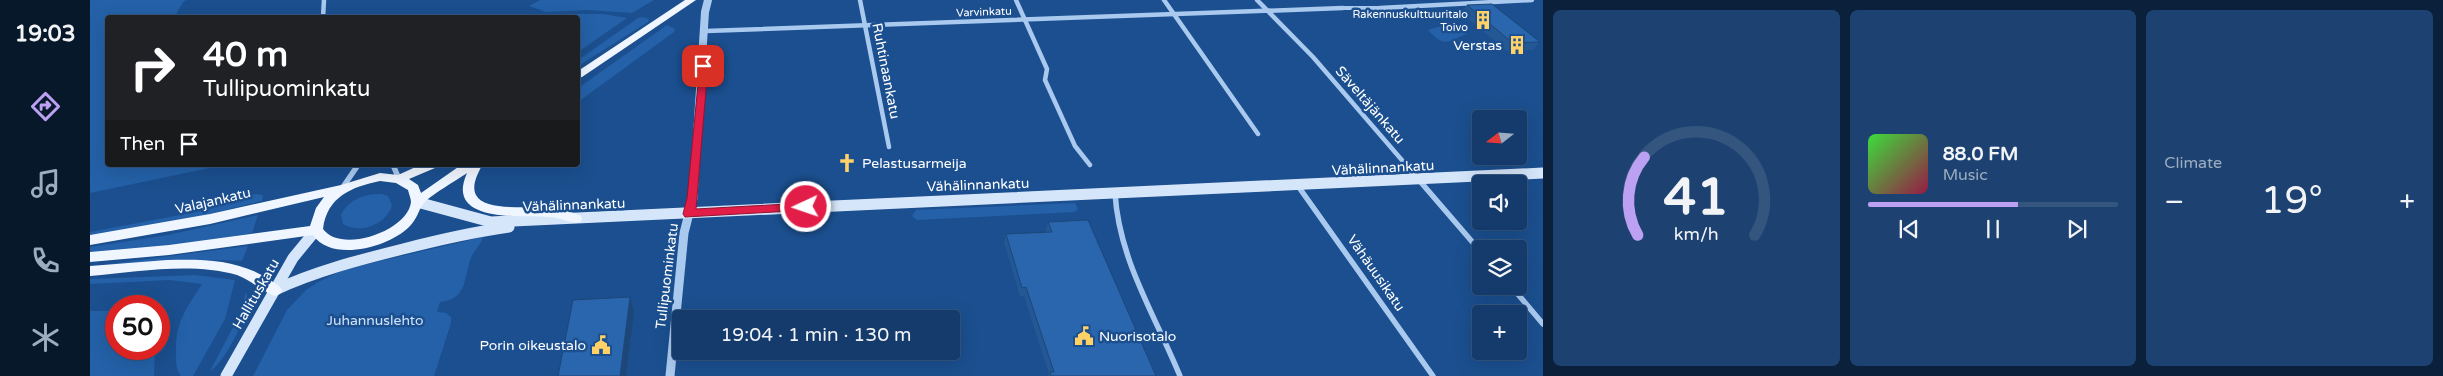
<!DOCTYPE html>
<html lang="en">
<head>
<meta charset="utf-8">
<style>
	body { margin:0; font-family:"Varela Round",sans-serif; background:#1d4271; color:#f1f3f6; height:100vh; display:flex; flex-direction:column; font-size:19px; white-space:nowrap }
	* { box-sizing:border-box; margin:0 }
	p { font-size:16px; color:#9dadc1 }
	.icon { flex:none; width:28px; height:28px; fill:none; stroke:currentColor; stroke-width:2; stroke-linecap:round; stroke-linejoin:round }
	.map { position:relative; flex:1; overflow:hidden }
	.sheet { display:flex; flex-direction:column; gap:10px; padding:10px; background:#0b203b; width:900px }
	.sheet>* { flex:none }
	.hud { position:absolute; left:15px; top:15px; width:475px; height:152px; border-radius:5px; box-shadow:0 5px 20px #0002,0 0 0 1px #33557e; background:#202124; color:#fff; overflow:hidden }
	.needle { width:32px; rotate:253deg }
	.controls { position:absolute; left:1382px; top:110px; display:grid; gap:10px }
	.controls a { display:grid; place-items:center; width:55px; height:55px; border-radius:5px; background:#143b6b; box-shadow:0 5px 20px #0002,0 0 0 1px #33557e; font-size:25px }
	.speed { position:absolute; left:15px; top:295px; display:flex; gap:10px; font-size:25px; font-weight:700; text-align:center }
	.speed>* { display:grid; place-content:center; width:65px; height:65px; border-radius:50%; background:#143b6b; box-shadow:0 5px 20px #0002,0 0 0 1px #33557e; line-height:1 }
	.speed .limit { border:8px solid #d22; background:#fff; color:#111 }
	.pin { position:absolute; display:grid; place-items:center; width:42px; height:42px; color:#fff; margin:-21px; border-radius:10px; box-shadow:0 2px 8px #0006 }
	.me { position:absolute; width:55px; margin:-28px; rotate:267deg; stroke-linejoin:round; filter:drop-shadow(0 0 4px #0008) }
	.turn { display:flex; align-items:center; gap:18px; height:105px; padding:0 15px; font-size:22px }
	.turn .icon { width:65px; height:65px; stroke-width:2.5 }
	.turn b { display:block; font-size:35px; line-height:42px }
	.then { display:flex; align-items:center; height:48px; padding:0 15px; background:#0003; gap:10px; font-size:19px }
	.big { font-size:38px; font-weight:600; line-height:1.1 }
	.sheet .tile { flex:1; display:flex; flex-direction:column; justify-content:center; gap:8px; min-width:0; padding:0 18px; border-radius:8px; background:#1d4271 }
	.sheet .dial { align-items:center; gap:0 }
	.dial svg { height:130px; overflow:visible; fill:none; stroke:#33557e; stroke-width:7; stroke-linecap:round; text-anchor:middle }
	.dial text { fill:#f1f3f6; stroke:none }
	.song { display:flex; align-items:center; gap:15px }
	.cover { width:60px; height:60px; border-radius:8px; background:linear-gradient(135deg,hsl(120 70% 55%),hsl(340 70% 35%)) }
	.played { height:5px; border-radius:2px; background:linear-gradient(90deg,#bca0f2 60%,#33557e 60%) }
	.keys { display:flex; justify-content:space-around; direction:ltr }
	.heat { display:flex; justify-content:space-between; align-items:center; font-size:28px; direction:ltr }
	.sheet .tiles { flex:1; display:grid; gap:10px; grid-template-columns:repeat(3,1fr) }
	.trip { position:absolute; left:582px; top:310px; width:288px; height:50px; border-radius:5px; background:#143b6b; box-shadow:0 5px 20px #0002,0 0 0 1px #33557e; font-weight:600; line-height:50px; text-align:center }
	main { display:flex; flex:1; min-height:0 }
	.dock { display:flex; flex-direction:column; width:90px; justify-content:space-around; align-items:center; background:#08182b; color:#9dadc1 }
	.dock .icon { width:35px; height:35px }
	.dock .selected { color:#bca0f2 }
	.dock b { font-size:22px; color:#f1f3f6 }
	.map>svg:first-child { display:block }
	.green { fill:#2461a8 }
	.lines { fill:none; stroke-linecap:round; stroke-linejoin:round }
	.pedestrian { stroke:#a9c9ee; stroke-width:4 }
	.minor-far1 { stroke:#a9c9ee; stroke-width:4.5 }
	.minor { stroke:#a9c9ee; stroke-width:5.5 }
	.tertiary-far1 { stroke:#a9c9ee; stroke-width:8 }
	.tertiary { stroke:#a9c9ee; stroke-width:9 }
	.secondary { stroke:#d6e6fa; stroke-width:11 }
	.primary { fill:#f0f6ff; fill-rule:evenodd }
	.wall { fill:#245895 }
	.shaded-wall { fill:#1d4779 }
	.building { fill:#2a66ad; stroke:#1d4779 }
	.route { fill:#e11d48; stroke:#92132f }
	.labels { text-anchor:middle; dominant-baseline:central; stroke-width:5; stroke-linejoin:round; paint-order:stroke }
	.far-street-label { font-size:11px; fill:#fff; stroke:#1b4f8f }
	.far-poi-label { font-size:11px; fill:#fff; stroke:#1b4f8f; text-anchor:end }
	.poi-label { font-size:14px; fill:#fff; stroke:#1b4f8f; text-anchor:end }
	.street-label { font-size:14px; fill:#fff; stroke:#1b4f8f }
	.park-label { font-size:14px; fill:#cfe3fa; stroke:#1b4f8f }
</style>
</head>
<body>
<main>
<nav class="dock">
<b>19:03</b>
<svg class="icon selected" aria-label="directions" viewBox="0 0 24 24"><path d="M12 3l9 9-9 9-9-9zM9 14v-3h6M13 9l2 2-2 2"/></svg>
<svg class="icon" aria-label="music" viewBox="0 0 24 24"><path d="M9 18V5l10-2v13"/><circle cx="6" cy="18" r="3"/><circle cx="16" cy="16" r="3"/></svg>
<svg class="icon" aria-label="phone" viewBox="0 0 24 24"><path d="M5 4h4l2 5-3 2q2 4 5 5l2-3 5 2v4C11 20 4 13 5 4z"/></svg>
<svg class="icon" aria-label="climate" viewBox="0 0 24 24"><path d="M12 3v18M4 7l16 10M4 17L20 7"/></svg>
</nav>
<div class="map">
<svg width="1453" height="376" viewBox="0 0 1453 376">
	<rect width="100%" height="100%" fill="#1b4f8f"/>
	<g class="green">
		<polygon points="0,0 98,0 94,1 84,17 18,18 18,165 134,165 0,193"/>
		<polygon points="450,0 564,0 542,13 497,10 456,12 439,6"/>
		<polygon points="475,14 513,14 537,18 488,52 488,18 456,17"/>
		<polygon points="552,17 559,19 558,22 488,66 488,60 548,18"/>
		<polygon points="577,25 585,29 584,32 488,102 488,88"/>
		<path d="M1354,25H1365L1376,29V34C1356,43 1354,47 1338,30Z"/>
		<polygon points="165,194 173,195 172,201 103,218 0,235 0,232 106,212"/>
		<path d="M292,194L298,196L302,205C297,224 270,235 253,224L251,214C260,199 275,193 292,194Z"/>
		<polygon points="985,203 988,209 985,212 827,220 822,216 826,210"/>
		<polygon points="168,215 162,233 115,242 0,252 0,247 78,235"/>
		<path d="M393,237C391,245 384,250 381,258C373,279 378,299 350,302L347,312L356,313L361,317V323L344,376H163L197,310L216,290L228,282L256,269Z"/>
		<polygon points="158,246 152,261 133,260 19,264"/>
		<path d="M105,275L145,280L135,319L103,376H91C86,369 86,363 86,354C85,321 96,310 112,284L79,280L0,284V279Z"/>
		<path d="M156,292C157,296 158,300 158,304C155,320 134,364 120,371L150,314Z"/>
		<polygon points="0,311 26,311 26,349 65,349 64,376 0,376"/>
	</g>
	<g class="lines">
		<polyline class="pedestrian" points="1253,8 1290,8"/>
		<g class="minor-far1">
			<polyline points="770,0 799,147"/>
			<polyline points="926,0 957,69 955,80 985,146 1000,165"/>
			<polyline points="1074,0 1168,134"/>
			<polyline points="1167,0 1223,57 1317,166"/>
			<polyline points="1290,8 1442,0"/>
			<polyline points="233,18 234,0"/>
			<polyline points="616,31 1253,8"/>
		</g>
		<g class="minor">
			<polyline points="303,165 309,179"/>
			<polyline points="1316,165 1391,252"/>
			<polyline points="1208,186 1343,376"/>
			<polyline points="253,187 268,165"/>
			<path d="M1025,193C1029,260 1065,315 1090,376"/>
			<polyline points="1421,286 1453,324"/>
		</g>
		<polyline class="tertiary-far1" points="605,166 615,12 618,0"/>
		<polyline class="tertiary" points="580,376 594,233 603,198 605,165"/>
		<g class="secondary">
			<polyline points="327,202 401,222 1453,173"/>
			<path d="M185,290C226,271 269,260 313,249C348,240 383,232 419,227"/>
			<polyline points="136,376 203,258 226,230"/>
		</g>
		<g class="primary">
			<polygon points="595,0 606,0 492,77 488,78 488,71"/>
			<path d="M330,165H347L345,168L319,179L328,185L331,193L371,165H392C388,174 381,185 386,195C395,213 447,205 464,208C473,209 482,212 491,216L492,219L491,222C481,225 471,217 460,217C432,215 354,224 377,173C367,180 339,196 333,204C328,211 328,218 319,227C299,247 242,263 223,235L79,255L0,262V252L79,245L220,226L226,208L234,197L120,224L0,245V235L120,214L251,185L290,173L308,175ZM290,181L306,183L318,190C319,194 321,199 321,202C318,231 251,254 233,229C237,197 261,187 290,181Z"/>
			<path d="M77,260C112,259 146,259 177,278C182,282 189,284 192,290L190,294L185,296C171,291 161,280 147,275C101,262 47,272 0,276V266Z"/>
		</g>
	</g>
	<g class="wall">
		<polygon points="1377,5 1450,42 1443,50 1417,51 1371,13"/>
		<polygon points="958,222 1066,376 958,376 959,374 934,296 930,296 914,242 916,234 956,232 956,230"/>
	</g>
	<polygon class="shaded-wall" points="540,297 544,311 536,376 530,376"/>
	<g class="building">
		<polygon points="1402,4 1450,42 1423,43 1377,5"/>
		<polygon points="998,220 1066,376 961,376 960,372 964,372 936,287 932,288 916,234 962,232 958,222"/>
		<polygon points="540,297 530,376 468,376 483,300"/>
	</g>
	<polygon class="route" points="610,64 618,66 606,209 716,203 720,204 720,210 595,217 593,214 597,198"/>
	<defs>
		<g id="building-bare" transform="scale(1.5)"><path d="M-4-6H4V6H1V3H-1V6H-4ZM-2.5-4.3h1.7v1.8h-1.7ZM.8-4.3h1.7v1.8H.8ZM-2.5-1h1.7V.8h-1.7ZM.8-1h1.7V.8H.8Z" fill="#ffd166" stroke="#1b4f8f" stroke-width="2.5" paint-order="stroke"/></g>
		<g id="church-bare" transform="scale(1.5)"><path d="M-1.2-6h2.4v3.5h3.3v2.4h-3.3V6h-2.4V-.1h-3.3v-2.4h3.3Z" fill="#ffd166" stroke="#1b4f8f" stroke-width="2.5" paint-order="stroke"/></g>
		<g id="civic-bare" transform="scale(1.5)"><path d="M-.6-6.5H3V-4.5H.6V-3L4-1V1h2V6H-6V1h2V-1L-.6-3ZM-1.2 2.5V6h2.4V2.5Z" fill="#ffd166" stroke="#1b4f8f" stroke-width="2.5" paint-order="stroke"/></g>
	</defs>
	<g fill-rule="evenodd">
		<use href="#building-bare" x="1393" y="20"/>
		<use href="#building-bare" x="1427" y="45"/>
		<use href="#church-bare" x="757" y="163"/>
		<use href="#civic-bare" x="994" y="336"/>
		<use href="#civic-bare" x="511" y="345"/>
	</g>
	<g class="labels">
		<g class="far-street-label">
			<text transform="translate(894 12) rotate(-2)">Varvinkatu</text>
		</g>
		<g class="far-poi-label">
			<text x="1378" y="14">Rakennuskulttuuritalo<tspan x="1378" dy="13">Toivo</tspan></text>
		</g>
		<g class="poi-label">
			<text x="1412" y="45">Verstas</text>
			<text x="772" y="163" text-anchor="start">Pelastusarmeija</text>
			<text x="1009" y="336" text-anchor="start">Nuorisotalo</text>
			<text x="496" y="345">Porin oikeustalo</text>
		</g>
		<g class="street-label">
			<text transform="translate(796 71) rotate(79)">Ruhtinaankatu</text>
			<text transform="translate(1280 105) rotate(49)">Säveltäjänkatu</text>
			<text transform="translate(1293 168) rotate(-3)">Vähälinnankatu</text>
			<text transform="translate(888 185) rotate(-2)">Vähälinnankatu</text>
			<text transform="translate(123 201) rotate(-13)">Valajankatu</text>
			<text transform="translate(484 205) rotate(-2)">Vähälinnankatu</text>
			<text transform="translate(1286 273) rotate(55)">Vähäuusikatu</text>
			<text transform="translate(577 276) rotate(-83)">Tullipuominkatu</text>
			<text transform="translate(166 294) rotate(-60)">Hallituskatu</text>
		</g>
		<g class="park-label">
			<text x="285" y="320">Juhannuslehto</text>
		</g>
	</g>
</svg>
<div class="controls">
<a><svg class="needle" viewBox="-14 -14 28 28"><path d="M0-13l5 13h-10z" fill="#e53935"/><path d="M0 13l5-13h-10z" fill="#9dadc1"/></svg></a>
<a><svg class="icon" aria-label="sound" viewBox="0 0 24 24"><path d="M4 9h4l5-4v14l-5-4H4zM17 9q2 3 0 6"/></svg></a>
<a><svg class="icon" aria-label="layers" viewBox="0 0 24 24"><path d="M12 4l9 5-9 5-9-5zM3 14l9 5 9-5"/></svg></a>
<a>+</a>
</div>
<div class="speed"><div class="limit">50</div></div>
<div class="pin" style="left:613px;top:66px;background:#d93025"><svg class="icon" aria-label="arrive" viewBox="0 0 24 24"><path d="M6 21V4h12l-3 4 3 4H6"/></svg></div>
<svg class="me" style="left:716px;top:207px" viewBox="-20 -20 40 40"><circle r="17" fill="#e11d48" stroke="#fff" stroke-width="3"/><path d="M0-11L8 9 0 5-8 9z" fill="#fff"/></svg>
<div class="trip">19:04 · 1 min · 130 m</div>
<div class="hud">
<div class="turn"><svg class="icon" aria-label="right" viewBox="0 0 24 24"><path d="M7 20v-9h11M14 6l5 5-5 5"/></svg><div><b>40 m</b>Tullipuominkatu</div></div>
<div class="then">Then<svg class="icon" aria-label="arrive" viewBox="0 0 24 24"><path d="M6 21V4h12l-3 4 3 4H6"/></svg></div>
</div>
</div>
<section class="sheet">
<div class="tiles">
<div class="tile dial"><svg viewBox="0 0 100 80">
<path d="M14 69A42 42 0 1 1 86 69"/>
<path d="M14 69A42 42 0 0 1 18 21" stroke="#bca0f2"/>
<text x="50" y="56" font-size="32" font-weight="700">41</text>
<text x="50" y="72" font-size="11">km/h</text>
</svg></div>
<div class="tile">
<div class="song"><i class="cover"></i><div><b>88.0 FM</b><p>Music</p></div></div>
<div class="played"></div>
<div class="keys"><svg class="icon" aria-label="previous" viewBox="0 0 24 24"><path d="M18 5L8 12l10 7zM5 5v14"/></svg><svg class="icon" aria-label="pause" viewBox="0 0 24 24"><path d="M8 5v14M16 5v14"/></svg><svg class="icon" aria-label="next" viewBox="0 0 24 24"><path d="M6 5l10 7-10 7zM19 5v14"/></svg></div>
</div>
<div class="tile"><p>Climate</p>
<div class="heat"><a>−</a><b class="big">19°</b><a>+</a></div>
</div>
</div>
</section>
</main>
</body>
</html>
